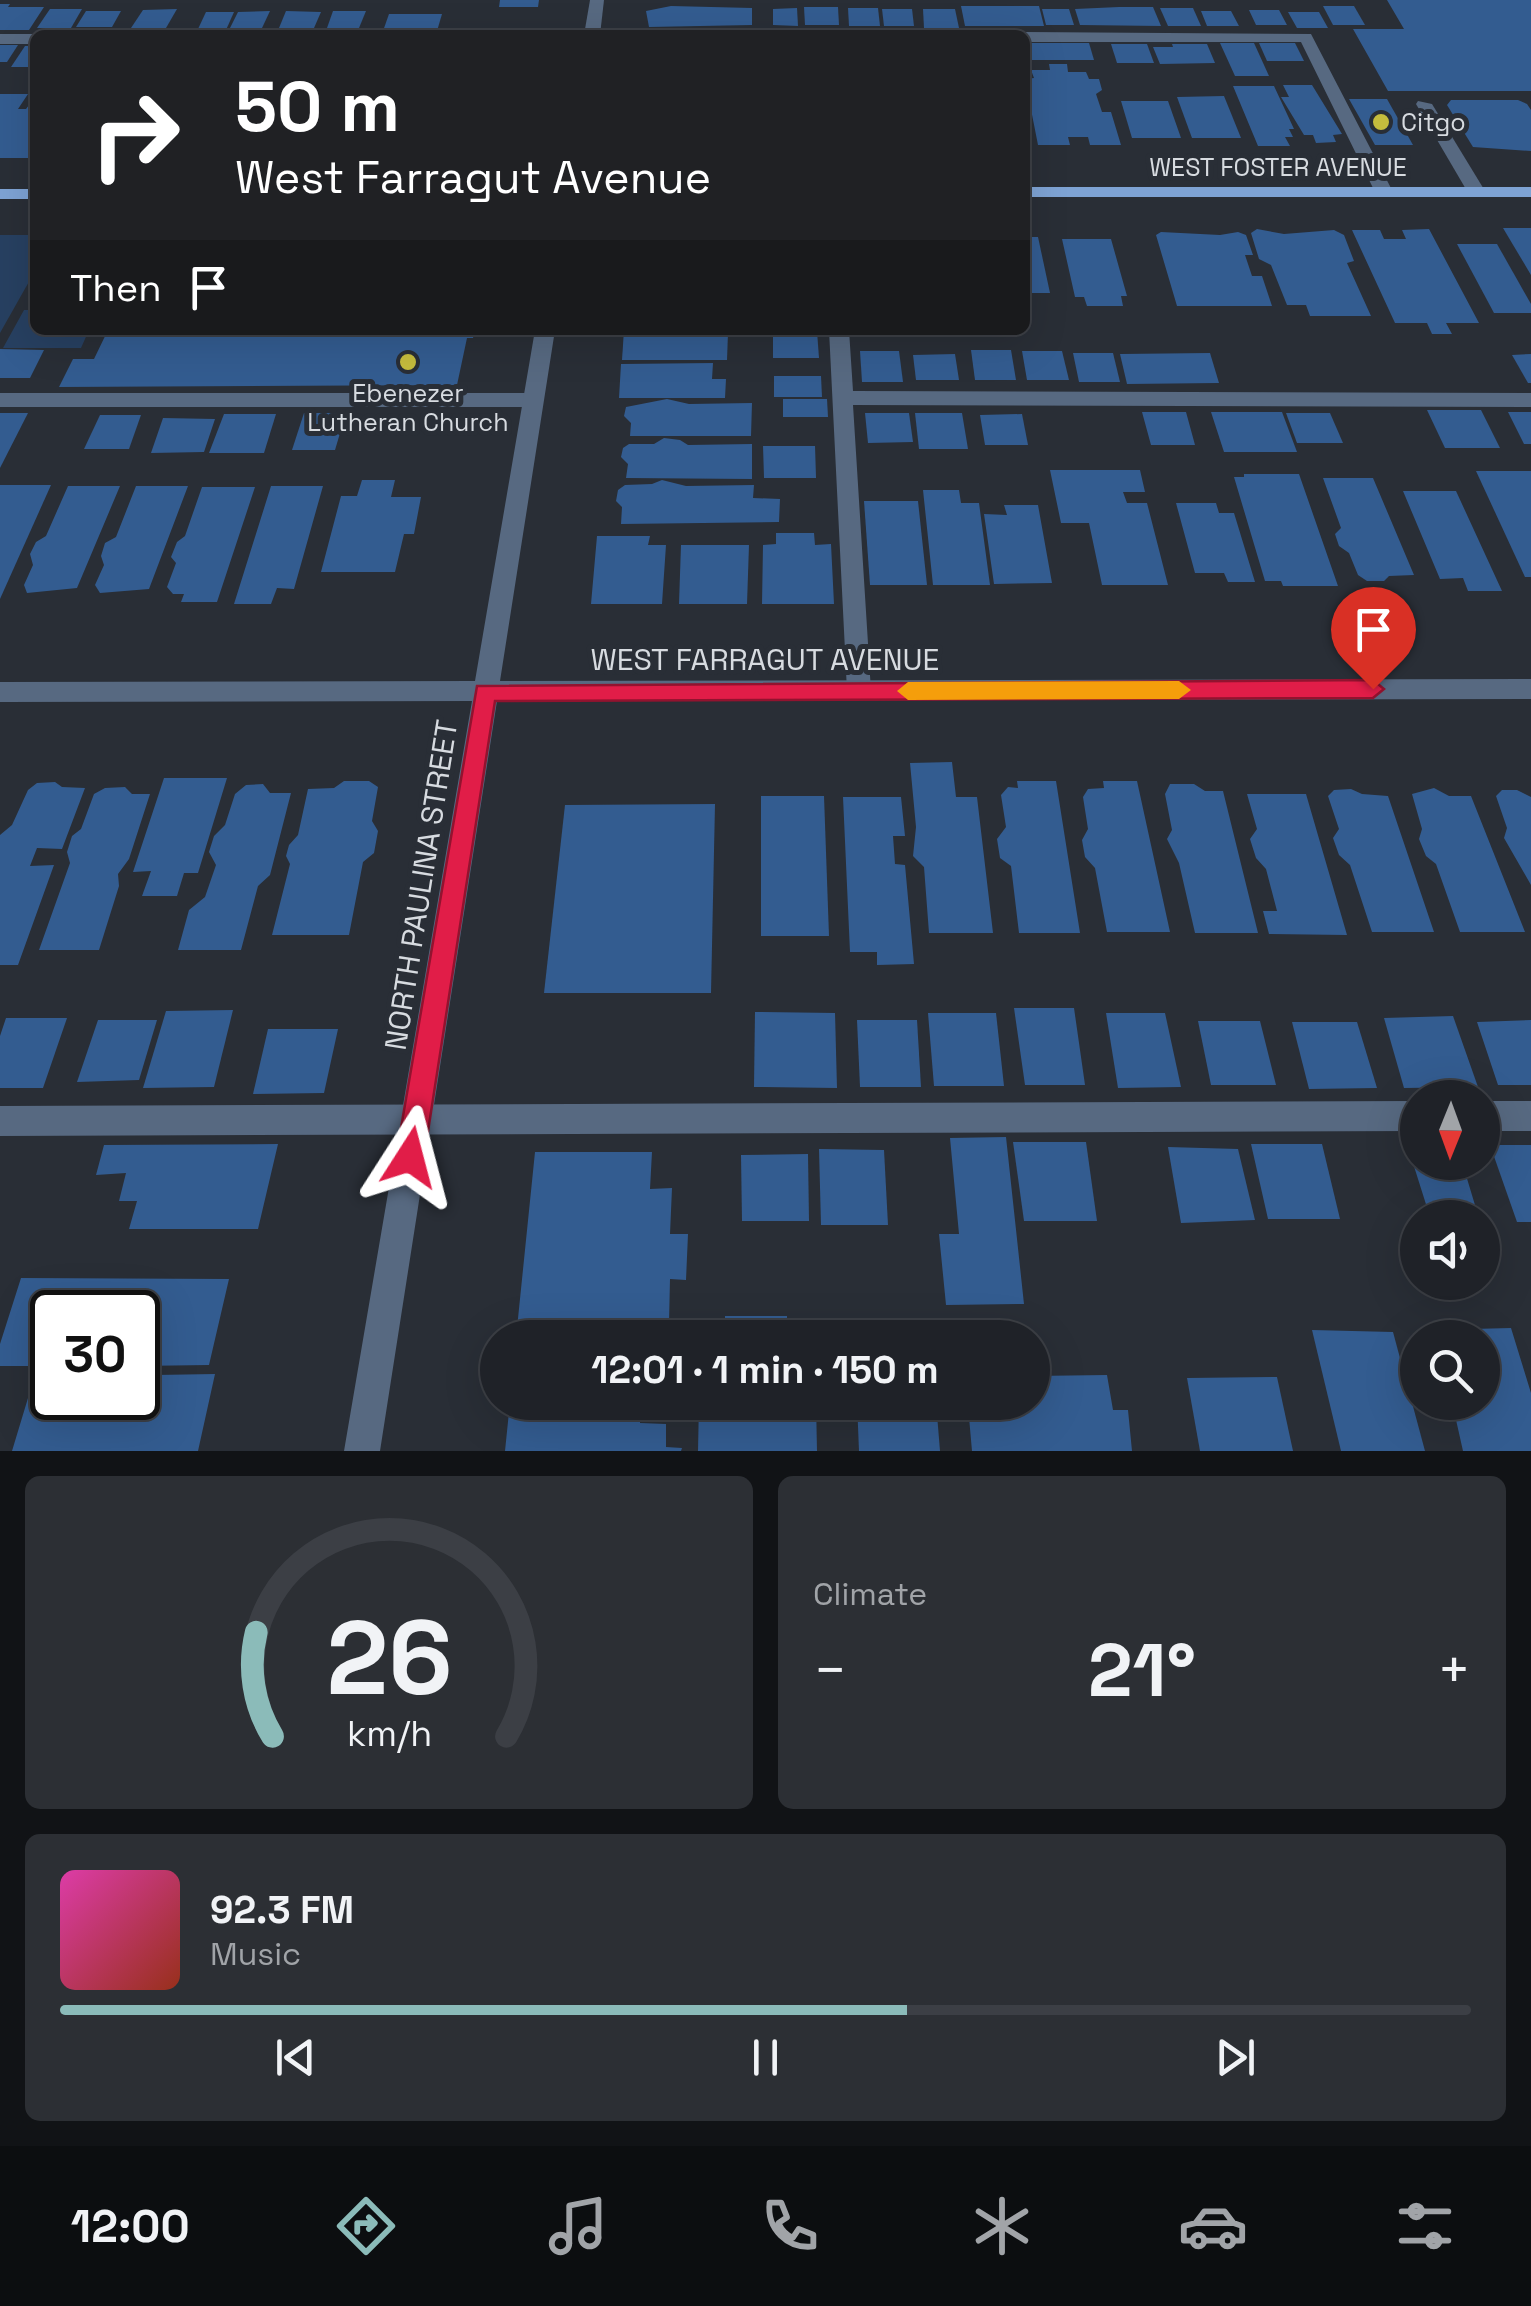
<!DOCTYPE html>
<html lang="en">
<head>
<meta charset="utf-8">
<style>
	body { margin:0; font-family:"Space Grotesk",sans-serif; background:#2c2f34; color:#f1f3f6; height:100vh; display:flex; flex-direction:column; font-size:38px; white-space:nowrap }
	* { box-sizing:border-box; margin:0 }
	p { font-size:32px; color:#a1a4a8 }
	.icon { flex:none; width:55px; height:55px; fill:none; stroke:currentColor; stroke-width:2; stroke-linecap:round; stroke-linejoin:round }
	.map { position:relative; height:1451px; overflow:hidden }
	.details { display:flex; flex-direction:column; gap:25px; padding:25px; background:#111316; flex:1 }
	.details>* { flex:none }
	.banner { position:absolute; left:30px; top:30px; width:1000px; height:305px; border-radius:15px; box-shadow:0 10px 40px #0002,0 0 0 2px #3c3f45; background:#202124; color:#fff; overflow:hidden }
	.needle { width:65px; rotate:181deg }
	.buttons { position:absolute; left:1400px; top:1080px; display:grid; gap:20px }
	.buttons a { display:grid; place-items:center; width:100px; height:100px; border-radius:50%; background:#1f2228; box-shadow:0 10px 40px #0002,0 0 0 2px #3c3f45; font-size:50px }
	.speed { position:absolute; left:30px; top:1290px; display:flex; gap:20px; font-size:50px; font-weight:700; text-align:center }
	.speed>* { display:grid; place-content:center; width:130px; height:130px; border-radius:50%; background:#1f2228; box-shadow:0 10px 40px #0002,0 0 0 2px #3c3f45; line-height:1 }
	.speed .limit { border:5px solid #111; border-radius:15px; background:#fff; color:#111 }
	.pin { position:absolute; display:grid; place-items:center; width:85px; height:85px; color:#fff; margin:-102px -42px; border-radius:50% 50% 50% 0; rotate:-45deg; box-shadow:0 0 10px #0007 }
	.pin .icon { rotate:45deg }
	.me { position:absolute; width:110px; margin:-55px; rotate:9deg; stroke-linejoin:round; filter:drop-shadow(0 0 8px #0008) }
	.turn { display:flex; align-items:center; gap:35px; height:210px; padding:0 40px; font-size:45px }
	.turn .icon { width:130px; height:130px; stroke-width:2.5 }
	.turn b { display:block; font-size:70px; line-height:85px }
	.then { display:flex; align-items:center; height:95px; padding:0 40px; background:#0003; gap:20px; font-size:38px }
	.big { font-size:75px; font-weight:700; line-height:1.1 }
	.details .widget { flex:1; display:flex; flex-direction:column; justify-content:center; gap:15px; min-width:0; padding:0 35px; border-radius:15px; background:#2c2f34 }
	.details .dial { align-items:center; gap:0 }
	.dial svg { height:260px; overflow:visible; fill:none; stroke:#3c3f45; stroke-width:7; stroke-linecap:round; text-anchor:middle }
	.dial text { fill:#f1f3f6; stroke:none }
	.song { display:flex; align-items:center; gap:30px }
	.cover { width:120px; height:120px; border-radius:15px; background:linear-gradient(135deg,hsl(320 70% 55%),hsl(10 70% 35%)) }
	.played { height:10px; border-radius:5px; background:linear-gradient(90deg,#8bbbb9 60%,#3c3f45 60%) }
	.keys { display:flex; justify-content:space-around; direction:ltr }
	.heat { display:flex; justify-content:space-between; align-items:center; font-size:55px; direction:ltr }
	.details .tiles { flex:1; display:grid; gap:25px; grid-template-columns:1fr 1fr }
	.widget:last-child { grid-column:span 2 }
	.trip { position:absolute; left:480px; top:1320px; width:570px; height:100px; border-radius:50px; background:#1f2228; box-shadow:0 10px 40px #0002,0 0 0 2px #3c3f45; font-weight:700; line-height:100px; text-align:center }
	.menu { display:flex; height:160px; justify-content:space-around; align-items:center; background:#0c0e10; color:#a1a4a8 }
	.menu .icon { width:70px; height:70px }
	.menu .on { color:#8bbbb9 }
	.menu b { font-size:45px; color:#f1f3f6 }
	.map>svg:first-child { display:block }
	.green { fill:#274061 }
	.building { fill:#335c90 }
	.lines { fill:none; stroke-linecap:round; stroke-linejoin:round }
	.lane { fill:#576981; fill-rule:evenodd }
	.street { fill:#576981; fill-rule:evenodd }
	.primary { fill:#7ea3d4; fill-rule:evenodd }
	.route { fill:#e11d48; stroke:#92132f; stroke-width:2.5 }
	.slow { fill:#f59e0b }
	.poi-dot { fill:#c5bc3d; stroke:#292e36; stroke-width:4 }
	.labels { text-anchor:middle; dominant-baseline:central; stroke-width:10; stroke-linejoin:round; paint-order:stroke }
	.far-poi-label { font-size:25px; fill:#d7dbe0; stroke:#292e36; text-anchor:start }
	.far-street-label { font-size:25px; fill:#d7dbe0; stroke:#292e36 }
	.street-label { font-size:30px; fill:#d7dbe0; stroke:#292e36 }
</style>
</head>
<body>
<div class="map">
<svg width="1531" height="1451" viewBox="0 0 1531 1451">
	<rect width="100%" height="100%" fill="#292e36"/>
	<g class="green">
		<polygon points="0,235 35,235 35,271 0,333"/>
		<polygon points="24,310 35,310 35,330 89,330 81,348 3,348"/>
	</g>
	<g class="building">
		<polygon points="500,0 539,0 538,7 499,7"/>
		<polygon points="1387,0 1531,0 1531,91 1388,91 1353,29 1404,29"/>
		<polygon points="0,4 10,4 8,7 44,7 29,30 0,30"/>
		<polygon points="671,6 752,8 752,25 649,27 646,11"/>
		<polygon points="961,6 1039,6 1044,26 965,26"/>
		<polygon points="1323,6 1354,6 1365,25 1333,25"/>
		<polygon points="804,7 838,7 839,25 805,25"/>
		<polygon points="1119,7 1153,7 1161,26 1080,25 1075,9"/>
		<polygon points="797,8 798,26 773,25 773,9"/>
		<polygon points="848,8 878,8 880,26 849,26"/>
		<polygon points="1160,8 1193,8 1201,26 1168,26"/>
		<polygon points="50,9 82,9 71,28 37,28"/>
		<polygon points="177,9 166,28 131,28 143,10"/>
		<polygon points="882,9 912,9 914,26 884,26"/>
		<polygon points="923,9 955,9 959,28 924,28"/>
		<polygon points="1042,9 1069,9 1074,25 1046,25"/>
		<polygon points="1249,10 1279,10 1287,25 1256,25"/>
		<polygon points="86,11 121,11 112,27 76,27"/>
		<polygon points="270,11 262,28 230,28 238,12"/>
		<polygon points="286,11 321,12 314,28 279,28"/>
		<polygon points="333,11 366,11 359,28 327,28"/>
		<polygon points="1201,11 1231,11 1239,26 1207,26"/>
		<polygon points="206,12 234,12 226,30 198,29"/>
		<polygon points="1288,12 1319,12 1328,28 1297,28"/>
		<polygon points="389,14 442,14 437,31 383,31"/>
		<polygon points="1025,43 1089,43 1094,60 1025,60"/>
		<polygon points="1220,43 1254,43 1269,76 1235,76"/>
		<polygon points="1259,43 1295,43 1304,61 1267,61"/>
		<polygon points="1111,44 1147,44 1154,63 1117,63"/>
		<polygon points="1172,44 1207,44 1215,63 1160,64 1153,47 1173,47"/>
		<polygon points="0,45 18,45 7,62 0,62"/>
		<polygon points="25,46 35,46 35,67 11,67"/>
		<polygon points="1049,64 1067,64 1068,72 1086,72 1089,79 1099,79 1102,90 1096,94 1102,112 1111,112 1121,145 1090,145 1088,137 1068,137 1070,145 1038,145 1025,79 1034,78 1031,70 1050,70"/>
		<polygon points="1283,85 1312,85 1342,134 1333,135 1336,142 1316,143 1313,135 1304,135 1281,97 1289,97"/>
		<polygon points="1233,86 1274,86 1294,129 1289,129 1293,137 1285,137 1290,146 1258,146"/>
		<polygon points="0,94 28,94 18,109 26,109 35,97 32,158 0,158"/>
		<polygon points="1224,96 1241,138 1192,138 1177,97"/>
		<polygon points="1349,99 1387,99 1413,145 1375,145"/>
		<polygon points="1451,100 1518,100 1527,104 1531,110 1531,151 1473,147 1447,105"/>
		<polygon points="1121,101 1168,101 1181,138 1132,138"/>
		<polygon points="1503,228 1531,228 1531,275"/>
		<polygon points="1257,229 1284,234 1334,230 1344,235 1354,261 1347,263 1371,316 1310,316 1306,305 1287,305 1271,265 1259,259 1251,233"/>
		<polygon points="1429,229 1479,323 1446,323 1452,334 1432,334 1427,323 1395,323 1352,230 1380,230 1384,239 1406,239 1402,230"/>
		<polygon points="1161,232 1220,235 1238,232 1246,235 1253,255 1245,255 1252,276 1262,276 1272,306 1177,306 1156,235"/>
		<polygon points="1025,237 1038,237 1050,293 1025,293"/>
		<polygon points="1062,239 1111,239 1127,296 1121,296 1123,306 1087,306 1084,297 1075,297"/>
		<polygon points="1457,244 1497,244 1531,304 1531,313 1494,313"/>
		<polygon points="108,330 475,330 473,338 467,338 457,385 59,387 73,359 94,359"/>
		<polygon points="624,330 728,333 727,360 622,360"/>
		<polygon points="817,331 819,358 773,358 773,332"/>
		<polygon points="0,349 44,350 30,378 0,378"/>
		<polygon points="971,350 1011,350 1016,380 975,380"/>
		<polygon points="860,351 899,351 903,382 862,382"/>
		<polygon points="1022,351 1062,351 1069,380 1027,380"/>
		<polygon points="1073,353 1113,353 1120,382 1079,382"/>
		<polygon points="1210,353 1219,383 1127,384 1120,354"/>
		<polygon points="955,354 959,380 916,380 913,355"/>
		<polygon points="1531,354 1531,383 1528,383 1512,355"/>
		<polygon points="713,363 712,379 726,379 725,398 619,398 621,364"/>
		<polygon points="774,376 821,376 822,397 774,397"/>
		<polygon points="667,399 689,404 752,403 751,436 630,436 631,423 624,416 626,407"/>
		<polygon points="783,399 827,399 828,417 783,417"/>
		<polygon points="1427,410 1481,410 1500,448 1445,448"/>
		<polygon points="1142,412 1186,412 1195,445 1151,445"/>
		<polygon points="1211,412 1282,412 1297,452 1224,452"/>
		<polygon points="1508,412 1531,412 1531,444 1524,444"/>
		<polygon points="0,413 28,413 0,468"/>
		<polygon points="304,413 346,413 335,450 292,450"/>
		<polygon points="865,413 909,413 913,442 868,443"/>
		<polygon points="915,413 962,413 968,449 919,449"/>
		<polygon points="1286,413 1330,413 1343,443 1297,443"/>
		<polygon points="224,414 276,414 264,453 209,453"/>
		<polygon points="1022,414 1028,445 985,445 980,415"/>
		<polygon points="100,415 141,415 129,449 84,449"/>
		<polygon points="163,418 215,419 204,452 151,453"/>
		<polygon points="664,438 680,440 688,445 752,444 752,479 626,478 628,464 621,457 623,448 629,444 654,444"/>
		<polygon points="763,446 815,446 816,478 764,478"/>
		<polygon points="1050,470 1140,470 1145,492 1123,492 1127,503 1147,503 1168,585 1102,585 1089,523 1061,523"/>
		<polygon points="1476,471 1531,471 1531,577 1525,577"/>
		<polygon points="1244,474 1299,474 1338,586 1283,586 1281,581 1265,581 1234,477 1244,477"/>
		<polygon points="1323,478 1373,478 1414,575 1389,576 1384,581 1367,581 1358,575 1349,553 1339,546 1335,534 1341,528"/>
		<polygon points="362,480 395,480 391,497 421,497 414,534 404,534 395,572 321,572 341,496 357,496"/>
		<polygon points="662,480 686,486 754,485 753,498 780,499 779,522 621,524 622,507 616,501 618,490 625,485 652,484"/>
		<polygon points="0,485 51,485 0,599"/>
		<polygon points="68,486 120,486 77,588 27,593 24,585 33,565 30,554 36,542 46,536"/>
		<polygon points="136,486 188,486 149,589 100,593 95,585 104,565 101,556 105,543 116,537"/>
		<polygon points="271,486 323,486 294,589 277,588 271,604 234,604"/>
		<polygon points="202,487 255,487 217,602 181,602 184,594 173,594 167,587 176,563 171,557 177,542 185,536"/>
		<polygon points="923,490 959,490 961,503 979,503 990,585 933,585"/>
		<polygon points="1403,491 1456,491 1502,591 1468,591 1463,578 1440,579"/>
		<polygon points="864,501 918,501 927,585 870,585"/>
		<polygon points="1176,503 1216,503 1219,513 1234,513 1255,582 1228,582 1224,573 1195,573"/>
		<polygon points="1004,505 1038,505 1052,583 994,584 984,514 1007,515"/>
		<polygon points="776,533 814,533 815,545 831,544 834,604 762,604 763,545 776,544"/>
		<polygon points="597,536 650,536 648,545 666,545 662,604 591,604"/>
		<polygon points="681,545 749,545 747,604 679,604"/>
		<polygon points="952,762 956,797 977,797 993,933 929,933 924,867 913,856 916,827 910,763"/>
		<polygon points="164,778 227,778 198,873 184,873 177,896 142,896 151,871 133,872"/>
		<polygon points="344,781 369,781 378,787 372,821 378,831 374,853 363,862 349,935 272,935 290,864 286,856 289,845 298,835 308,789 334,788"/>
		<polygon points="1017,781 1056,781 1080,933 1019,933 1011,866 1000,858 997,839 1006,827 1001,795 1008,787 1018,788"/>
		<polygon points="1103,781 1137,781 1170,932 1107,932 1095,868 1085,857 1082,840 1088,829 1083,797 1088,789 1104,788"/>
		<polygon points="55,782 62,787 85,788 62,849 37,848 30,866 54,865 18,965 0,965 0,835 12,825 28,790 37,783"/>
		<polygon points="263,784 270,793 291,793 270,875 258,886 241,950 178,950 189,910 205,897 216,865 209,852 214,836 225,825 235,794 246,785"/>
		<polygon points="1170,784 1194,784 1205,791 1223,791 1258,933 1195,933 1179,863 1167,839 1172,830 1165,794"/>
		<polygon points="125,787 132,794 150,794 129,859 118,874 119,886 99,950 39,950 70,863 67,852 72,836 81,829 94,794 105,788"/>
		<polygon points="1434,788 1449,796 1471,796 1525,932 1460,932 1436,864 1426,856 1419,839 1422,829 1412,794"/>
		<polygon points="1351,789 1362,794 1388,796 1434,932 1372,932 1350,865 1339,855 1333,838 1339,829 1328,796 1334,790"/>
		<polygon points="1502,790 1517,790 1531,797 1531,885 1504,838 1507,828 1496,796"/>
		<polygon points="1247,794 1306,794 1347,935 1269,934 1263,911 1277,911 1266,869 1256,858 1250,839 1257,829"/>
		<polygon points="761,796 824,796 829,936 761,936"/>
		<polygon points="843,797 901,797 905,836 893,836 895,864 905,865 914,964 877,965 877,952 850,952"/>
		<polygon points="715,804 711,993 544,993 565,805"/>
		<polygon points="1014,1008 1074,1008 1085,1085 1025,1085"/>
		<polygon points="233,1010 214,1087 143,1088 166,1011"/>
		<polygon points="755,1012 835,1013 837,1088 754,1087"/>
		<polygon points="928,1013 996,1013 1004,1086 934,1086"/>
		<polygon points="1106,1013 1165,1013 1181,1087 1118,1088"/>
		<polygon points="1453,1016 1478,1087 1404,1088 1384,1018"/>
		<polygon points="6,1018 67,1018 43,1088 0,1088 0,1036"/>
		<polygon points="98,1020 157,1020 139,1080 77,1082"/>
		<polygon points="857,1020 917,1020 921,1087 860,1087"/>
		<polygon points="1531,1020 1531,1085 1498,1085 1477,1022"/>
		<polygon points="1198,1021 1260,1021 1276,1085 1211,1085"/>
		<polygon points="1292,1022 1357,1022 1377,1088 1309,1089"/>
		<polygon points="268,1029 338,1029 324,1093 253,1094"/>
		<polygon points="1006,1137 1024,1304 946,1305 939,1234 959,1234 950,1138"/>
		<polygon points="1406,1141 1418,1141 1418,1162 1462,1162 1478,1215 1430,1217"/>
		<polygon points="1013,1142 1086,1142 1097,1221 1024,1221"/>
		<polygon points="278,1144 258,1229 129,1229 137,1201 119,1201 126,1173 96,1175 104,1145"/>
		<polygon points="1251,1144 1322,1144 1340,1219 1268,1219"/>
		<polygon points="1490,1145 1531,1145 1531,1222 1517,1222"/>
		<polygon points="1168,1147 1238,1149 1255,1220 1181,1223"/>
		<polygon points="819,1149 884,1150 888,1225 821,1225"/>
		<polygon points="535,1152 652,1152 650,1189 672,1188 670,1234 688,1234 686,1280 670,1279 669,1324 646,1325 645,1338 516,1338"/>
		<polygon points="808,1154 809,1221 742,1221 741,1155"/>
		<polygon points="21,1278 229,1279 209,1365 138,1366 138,1312 52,1312 52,1366 0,1366 0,1344"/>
		<polygon points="725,1316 787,1316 787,1332 814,1332 814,1338 725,1338"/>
		<polygon points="845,1327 931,1329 931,1338 845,1338"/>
		<polygon points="1511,1328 1531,1393 1531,1451 1463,1451 1452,1402 1482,1402 1482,1338 1434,1338 1432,1330"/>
		<polygon points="1312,1330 1393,1332 1425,1451 1341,1451"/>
		<polygon points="215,1374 198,1451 12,1451 28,1398 76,1398 74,1412 145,1411 155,1375"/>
		<polygon points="1107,1375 1113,1410 1128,1410 1132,1451 972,1451 968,1406 1032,1402 1032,1376"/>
		<polygon points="1277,1377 1293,1451 1200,1451 1187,1378"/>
		<polygon points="510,1402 641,1402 640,1423 666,1424 666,1447 682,1448 681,1451 505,1451"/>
		<polygon points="699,1402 816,1402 817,1451 698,1451"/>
		<polygon points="857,1402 936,1402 940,1451 859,1451"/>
	</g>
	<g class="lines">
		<g class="lane">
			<polygon points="1025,32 1311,34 1393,192 1384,197 1375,192 1301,42 1025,42 1025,35 1019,35"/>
			<polygon points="0,34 35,34 37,35 35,44 0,44"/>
			<polygon points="1418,101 1432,104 1485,191 1482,195 1467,191 1416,104"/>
			<polygon points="829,330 849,330 853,391 1531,393 1531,407 853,405 871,691 868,698 850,698 847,691"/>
			<polygon points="0,393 533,393 543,400 533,407 0,407"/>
			<polygon points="1418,1101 1418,1131 0,1136 0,1106"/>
			<rect x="1482" y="1101" width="49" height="30"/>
		</g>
		<g class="street">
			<polygon points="590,0 604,0 600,35 584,35"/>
			<polygon points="535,330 555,330 500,681 1531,679 1531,699 497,701 380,1451 344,1451 472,701 0,702 0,682 475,681"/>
		</g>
		<g class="primary">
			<rect x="1025" y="187" width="506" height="10"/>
			<rect x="0" y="189" width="35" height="10"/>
		</g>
	</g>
	<polygon class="route" points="1373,680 1384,689 1373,698 495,701 424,1157 420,1167 410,1171 400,1167 396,1157 477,686"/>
	<polygon class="slow" points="1179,681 1191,690 1179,699 908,700 897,691 908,682"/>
	<g class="poi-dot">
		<circle cx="1381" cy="122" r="10"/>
		<circle cx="408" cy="362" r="10"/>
	</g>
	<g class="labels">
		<g class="far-poi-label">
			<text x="1401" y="122">Citgo</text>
			<text x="408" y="393" text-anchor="middle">Ebenezer<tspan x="408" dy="29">Lutheran Church</tspan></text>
		</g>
		<g class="far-street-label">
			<text x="1278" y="167">WEST FOSTER AVENUE</text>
		</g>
		<g class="street-label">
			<text x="765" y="659">WEST FARRAGUT AVENUE</text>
			<text transform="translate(421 885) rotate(-81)">NORTH PAULINA STREET</text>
		</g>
	</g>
</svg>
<div class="buttons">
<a><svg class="needle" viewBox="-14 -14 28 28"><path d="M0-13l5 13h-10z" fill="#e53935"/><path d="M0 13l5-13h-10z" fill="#a1a4a8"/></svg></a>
<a><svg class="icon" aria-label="sound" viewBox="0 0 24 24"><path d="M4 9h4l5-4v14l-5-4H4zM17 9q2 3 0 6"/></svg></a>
<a><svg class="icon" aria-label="search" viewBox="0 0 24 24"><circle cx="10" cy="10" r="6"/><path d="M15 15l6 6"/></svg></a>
</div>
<div class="speed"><div class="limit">30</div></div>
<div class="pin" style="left:1373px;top:689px;background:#d93025"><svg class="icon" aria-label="arrive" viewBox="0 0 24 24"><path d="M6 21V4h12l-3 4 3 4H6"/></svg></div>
<svg class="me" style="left:410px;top:1157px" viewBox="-20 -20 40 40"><path d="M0-17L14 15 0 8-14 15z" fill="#e11d48" stroke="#fff" stroke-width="4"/></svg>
<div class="trip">12:01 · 1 min · 150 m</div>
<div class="banner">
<div class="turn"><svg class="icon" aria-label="right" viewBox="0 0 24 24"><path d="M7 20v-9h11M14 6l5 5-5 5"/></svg><div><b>50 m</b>West Farragut Avenue</div></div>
<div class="then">Then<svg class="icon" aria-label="arrive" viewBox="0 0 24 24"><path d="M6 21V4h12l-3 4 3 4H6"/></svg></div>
</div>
</div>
<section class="details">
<div class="tiles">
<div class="widget dial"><svg viewBox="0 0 100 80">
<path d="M14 69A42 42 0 1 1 86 69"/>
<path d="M14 69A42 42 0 0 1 9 37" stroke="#8bbbb9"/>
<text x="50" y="56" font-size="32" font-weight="700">26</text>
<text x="50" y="72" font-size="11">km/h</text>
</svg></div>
<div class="widget"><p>Climate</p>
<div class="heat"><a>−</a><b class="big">21°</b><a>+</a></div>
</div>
<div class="widget">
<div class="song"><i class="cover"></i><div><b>92.3 FM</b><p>Music</p></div></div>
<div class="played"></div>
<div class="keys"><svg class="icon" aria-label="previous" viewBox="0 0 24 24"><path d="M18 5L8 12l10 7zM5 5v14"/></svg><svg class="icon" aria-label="pause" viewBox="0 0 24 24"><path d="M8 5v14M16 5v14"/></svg><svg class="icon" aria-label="next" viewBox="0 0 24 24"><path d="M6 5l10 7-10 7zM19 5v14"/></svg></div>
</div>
</div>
</section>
<nav class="menu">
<b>12:00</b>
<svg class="icon on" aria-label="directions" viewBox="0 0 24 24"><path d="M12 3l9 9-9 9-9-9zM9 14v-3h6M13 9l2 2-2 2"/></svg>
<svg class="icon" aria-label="music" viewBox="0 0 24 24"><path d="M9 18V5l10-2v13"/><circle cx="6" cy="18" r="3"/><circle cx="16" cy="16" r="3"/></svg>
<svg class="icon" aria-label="phone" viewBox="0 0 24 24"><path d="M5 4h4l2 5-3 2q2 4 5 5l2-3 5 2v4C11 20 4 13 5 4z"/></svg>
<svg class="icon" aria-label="climate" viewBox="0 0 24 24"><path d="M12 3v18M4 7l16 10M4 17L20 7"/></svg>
<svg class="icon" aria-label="car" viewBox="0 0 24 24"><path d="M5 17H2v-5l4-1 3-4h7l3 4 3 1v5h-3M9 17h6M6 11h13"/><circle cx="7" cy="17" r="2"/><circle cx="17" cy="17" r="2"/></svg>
<svg class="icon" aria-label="filters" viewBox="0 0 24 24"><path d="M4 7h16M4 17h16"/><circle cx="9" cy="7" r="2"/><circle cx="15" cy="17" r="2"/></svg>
</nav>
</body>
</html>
